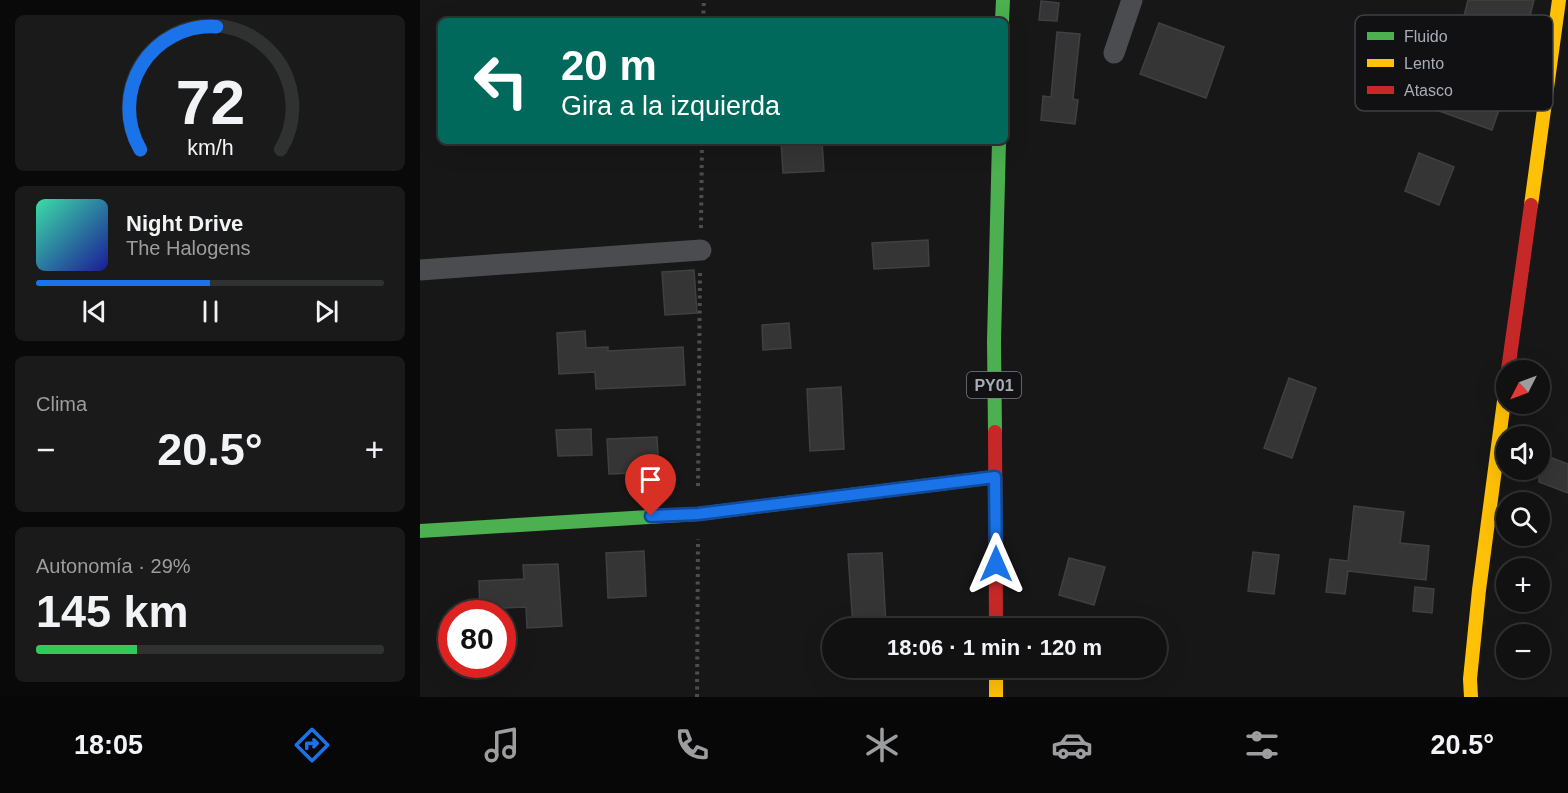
<!DOCTYPE html>
<html lang="es">
<head>
<meta charset="utf-8">
<style>
	body { margin:0; font-family:Arial,sans-serif; background:#1a1a1a; color:#f1f3f6; height:100vh; display:flex; flex-direction:column; font-size:22px; white-space:nowrap }
	* { box-sizing:border-box; margin:0 }
	p { font-size:20px; color:#9c9d9f }
	.icon { flex:none; width:33px; height:33px; fill:none; stroke:currentColor; stroke-width:2; stroke-linecap:round; stroke-linejoin:round }
	.map { position:relative; flex:1; overflow:hidden }
	.drawer { display:flex; flex-direction:column; gap:15px; padding:15px; background:#090909; width:420px }
	.drawer>* { flex:none }
	.banner { position:absolute; left:18px; top:18px; width:570px; height:126px; border-radius:9px; box-shadow:0 6px 24px #0002,0 0 0 2px #303131; background:#00695c; color:#fff; overflow:hidden }
	.needle { width:39px; rotate:228deg }
	.buttons { position:absolute; left:1076px; top:360px; display:grid; gap:12px }
	.buttons a { display:grid; place-items:center; width:54px; height:54px; border-radius:50%; background:#111; box-shadow:0 6px 24px #0002,0 0 0 2px #303131; font-size:30px }
	.speed { position:absolute; left:18px; top:600px; display:flex; gap:12px; font-size:30px; font-weight:700; text-align:center }
	.speed>* { display:grid; place-content:center; width:78px; height:78px; border-radius:50%; background:#111; box-shadow:0 6px 24px #0002,0 0 0 2px #303131; line-height:1 }
	.speed .limit { border:9px solid #d22; background:#fff; color:#111 }
	.pin { position:absolute; display:grid; place-items:center; width:51px; height:51px; color:#fff; margin:-62px -26px; border-radius:50% 50% 50% 0; rotate:-45deg; box-shadow:0 0 6px #0007 }
	.pin .icon { rotate:45deg }
	.me { position:absolute; width:66px; margin:-33px; rotate:0deg; stroke-linejoin:round; filter:drop-shadow(0 0 4px #0008) }
	.turn { display:flex; align-items:center; gap:21px; height:126px; padding:0 24px; font-size:27px }
	.turn .icon { width:78px; height:78px; stroke-width:2.5 }
	.turn b { display:block; font-size:42px; line-height:51px }
	.big { font-size:45px; font-weight:700; line-height:1.1 }
	.drawer .card { flex:1; display:flex; flex-direction:column; justify-content:center; gap:9px; min-width:0; padding:0 21px; border-radius:9px; background:#1a1a1a }
	.drawer .dial { align-items:center; gap:0 }
	.dial svg { height:156px; overflow:visible; fill:none; stroke:#303131; stroke-width:7; stroke-linecap:round; text-anchor:middle }
	.dial text { fill:#f1f3f6; stroke:none }
	.song { display:flex; align-items:center; gap:18px }
	.cover { width:72px; height:72px; border-radius:9px; background:linear-gradient(135deg,hsl(160 70% 55%),hsl(240 70% 35%)) }
	.played { height:6px; border-radius:3px; background:linear-gradient(90deg,#1a73e8 50%,#303131 50%) }
	.keys { display:flex; justify-content:space-around; direction:ltr }
	.heat { display:flex; justify-content:space-between; align-items:center; font-size:33px; direction:ltr }
	.charge { height:9px; border-radius:4px; background:linear-gradient(90deg,#34c759 29%,#303131 0) }
	.trip { position:absolute; left:402px; top:618px; width:345px; height:60px; border-radius:30px; background:#111; box-shadow:0 6px 24px #0002,0 0 0 2px #303131; font-weight:700; line-height:60px; text-align:center }
	.dock { display:flex; height:96px; justify-content:space-around; align-items:center; background:#070707; color:#9c9d9f }
	.dock .icon { width:42px; height:42px }
	.dock .current { color:#1a73e8 }
	.dock b { font-size:27px; color:#f1f3f6 }
	main { display:flex; flex:1; min-height:0 }
	.map>svg:first-child { display:block }
	.building { fill:#353536; stroke:#3f4043; stroke-width:1.5 }
	.lines { fill:none; stroke-linecap:round; stroke-linejoin:round }
	.path { stroke:#4d4e52; stroke-width:4; stroke-dasharray:3 4.5; stroke-linecap:butt }
	.street { stroke:#4b4c50; stroke-width:21 }
	.fast { stroke:#4caf50; stroke-width:14 }
	.slow { stroke:#ffc107; stroke-width:14 }
	.jam { stroke:#c62828; stroke-width:14 }
	.route-casing { stroke:#114b97; stroke-width:15 }
	.route { stroke:#1a73e8; stroke-width:10 }
	.labels { text-anchor:middle; dominant-baseline:central; stroke-width:5; stroke-linejoin:round; paint-order:stroke }
	.shield { fill:#111113; stroke:#7b7e86; stroke-width:1.5 }
	.shield-label { font-size:16px; font-weight:bold; fill:#a8adb8 }
	.key { fill:#111113; stroke:#3e4045; stroke-width:1.5 }
	.key-label { font-size:16px; fill:#a8adb8 }
</style>
</head>
<body>
<main>
<section class="drawer">
<div class="card dial"><svg viewBox="0 0 100 80">
<path d="M14 69A42 42 0 1 1 86 69"/>
<path d="M14 69A42 42 0 0 1 53 6" stroke="#1a73e8"/>
<text x="50" y="56" font-size="32" font-weight="700">72</text>
<text x="50" y="72" font-size="11">km/h</text>
</svg></div>
<div class="card">
<div class="song"><i class="cover"></i><div><b>Night Drive</b><p>The Halogens</p></div></div>
<div class="played"></div>
<div class="keys"><svg class="icon" aria-label="previous" viewBox="0 0 24 24"><path d="M18 5L8 12l10 7zM5 5v14"/></svg><svg class="icon" aria-label="pause" viewBox="0 0 24 24"><path d="M8 5v14M16 5v14"/></svg><svg class="icon" aria-label="next" viewBox="0 0 24 24"><path d="M6 5l10 7-10 7zM19 5v14"/></svg></div>
</div>
<div class="card"><p>Clima</p>
<div class="heat"><a>−</a><b class="big">20.5°</b><a>+</a></div>
</div>
<div class="card"><p>Autonomía · 29%</p><b class="big">145 km</b><div class="charge"></div></div>
</section>
<div class="map">
<svg width="1148" height="697" viewBox="0 0 1148 697">
	<rect width="100%" height="100%" fill="#171717"/>
	<g class="building">
		<polygon points="1048,0 1114,0 1104,40 1042,24"/>
		<polygon points="621,1 639,3 637,21 619,20"/>
		<polygon points="739,23 804,47 786,98 720,74"/>
		<polygon points="637,32 660,34 653,99 658,100 655,124 621,120 623,96 631,97"/>
		<polygon points="958,56 1082,101 1072,130 947,85"/>
		<polygon points="361,141 402,141 404,171 363,173"/>
		<polygon points="999,153 1034,167 1019,205 985,191"/>
		<polygon points="508,240 509,266 454,269 452,243"/>
		<polygon points="274,270 277,313 245,315 242,272"/>
		<polygon points="369,323 371,348 343,350 342,325"/>
		<polygon points="165,331 166,348 188,347 188,351 263,347 265,385 176,389 175,372 139,374 137,333"/>
		<polygon points="869,378 896,388 872,458 844,448"/>
		<polygon points="421,387 424,449 390,451 387,389"/>
		<polygon points="171,429 172,455 138,456 136,430"/>
		<polygon points="237,437 239,472 189,474 187,439"/>
		<polygon points="1119,453 1148,464 1148,493 1119,482"/>
		<polygon points="934,506 984,512 980,543 1009,546 1006,580 928,571 925,594 906,592 910,559 928,561"/>
		<polygon points="224,551 226,596 188,598 186,553"/>
		<polygon points="833,552 859,555 854,594 828,591"/>
		<polygon points="462,553 466,625 433,627 428,554"/>
		<polygon points="649,558 685,567 674,605 639,595"/>
		<polygon points="138,564 142,626 107,628 106,607 60,609 59,581 104,579 103,565"/>
		<polygon points="995,587 1014,589 1012,613 993,611"/>
	</g>
	<g class="lines">
		<g class="path">
			<polyline points="283,21 284,0"/>
			<polyline points="281,228 282,141"/>
			<polyline points="278,486 280,272"/>
			<polyline points="277,697 278,539"/>
		</g>
		<g class="street">
			<polyline points="694,53 712,0"/>
			<polyline points="0,270 281,250"/>
		</g>
		<g class="fast">
			<polyline points="582,21 583,0"/>
			<polyline points="575,432 574,341 579,141"/>
			<polyline points="0,531 278,514 575,477"/>
		</g>
		<g class="slow">
			<polyline points="1111,205 1139,0"/>
			<polyline points="576,668 576,697"/>
			<polyline points="1051,697 1050,679 1059,590 1086,386"/>
		</g>
		<g class="jam">
			<polyline points="1088,370 1111,205"/>
			<polyline points="575,432 576,628"/>
		</g>
	</g>
	<g class="lines">
		<g class="route-casing">
			<polyline id="route" points="231,516 278,514 575,477 576,564"/>
		</g>
		<use href="#route" class="route"/>
	</g>
	<g class="labels">
		<rect class="shield" x="547" y="372" width="54" height="26" rx="4.5"/>
		<g class="shield-label">
			<text x="574" y="385">PY01</text>
		</g>
	</g>
	<rect x="935" y="15" width="198" height="96" rx="9" class="key"/>
	<rect x="947" y="32" width="27" height="8" fill="#4caf50"/>
	<rect x="947" y="59" width="27" height="8" fill="#ffc107"/>
	<rect x="947" y="86" width="27" height="8" fill="#c62828"/>
	<g class="key-label">
		<text x="984" y="42">Fluido</text>
		<text x="984" y="69">Lento</text>
		<text x="984" y="96">Atasco</text>
	</g>
</svg>
<div class="buttons">
<a><svg class="needle" viewBox="-14 -14 28 28"><path d="M0-13l5 13h-10z" fill="#e53935"/><path d="M0 13l5-13h-10z" fill="#9c9d9f"/></svg></a>
<a><svg class="icon" aria-label="sound" viewBox="0 0 24 24"><path d="M4 9h4l5-4v14l-5-4H4zM17 9q2 3 0 6"/></svg></a>
<a><svg class="icon" aria-label="search" viewBox="0 0 24 24"><circle cx="10" cy="10" r="6"/><path d="M15 15l6 6"/></svg></a>
<a>+</a>
<a>−</a>
</div>
<div class="speed"><div class="limit">80</div></div>
<div class="pin" style="left:231px;top:516px;background:#d93025"><svg class="icon" aria-label="arrive" viewBox="0 0 24 24"><path d="M6 21V4h12l-3 4 3 4H6"/></svg></div>
<svg class="me" style="left:576px;top:564px" viewBox="-20 -20 40 40"><path d="M0-17L14 15 0 8-14 15z" fill="#1a73e8" stroke="#fff" stroke-width="4"/></svg>
<div class="trip">18:06 · 1 min · 120 m</div>
<div class="banner">
<div class="turn"><svg class="icon" aria-label="left" viewBox="0 0 24 24"><path d="M17 20v-9H6M10 6l-5 5 5 5"/></svg><div><b>20 m</b>Gira a la izquierda</div></div>
</div>
</div>
</main>
<nav class="dock">
<b>18:05</b>
<svg class="icon current" aria-label="directions" viewBox="0 0 24 24"><path d="M12 3l9 9-9 9-9-9zM9 14v-3h6M13 9l2 2-2 2"/></svg>
<svg class="icon" aria-label="music" viewBox="0 0 24 24"><path d="M9 18V5l10-2v13"/><circle cx="6" cy="18" r="3"/><circle cx="16" cy="16" r="3"/></svg>
<svg class="icon" aria-label="phone" viewBox="0 0 24 24"><path d="M5 4h4l2 5-3 2q2 4 5 5l2-3 5 2v4C11 20 4 13 5 4z"/></svg>
<svg class="icon" aria-label="climate" viewBox="0 0 24 24"><path d="M12 3v18M4 7l16 10M4 17L20 7"/></svg>
<svg class="icon" aria-label="car" viewBox="0 0 24 24"><path d="M5 17H2v-5l4-1 3-4h7l3 4 3 1v5h-3M9 17h6M6 11h13"/><circle cx="7" cy="17" r="2"/><circle cx="17" cy="17" r="2"/></svg>
<svg class="icon" aria-label="filters" viewBox="0 0 24 24"><path d="M4 7h16M4 17h16"/><circle cx="9" cy="7" r="2"/><circle cx="15" cy="17" r="2"/></svg>
<b>20.5°</b>
</nav>
</body>
</html>
